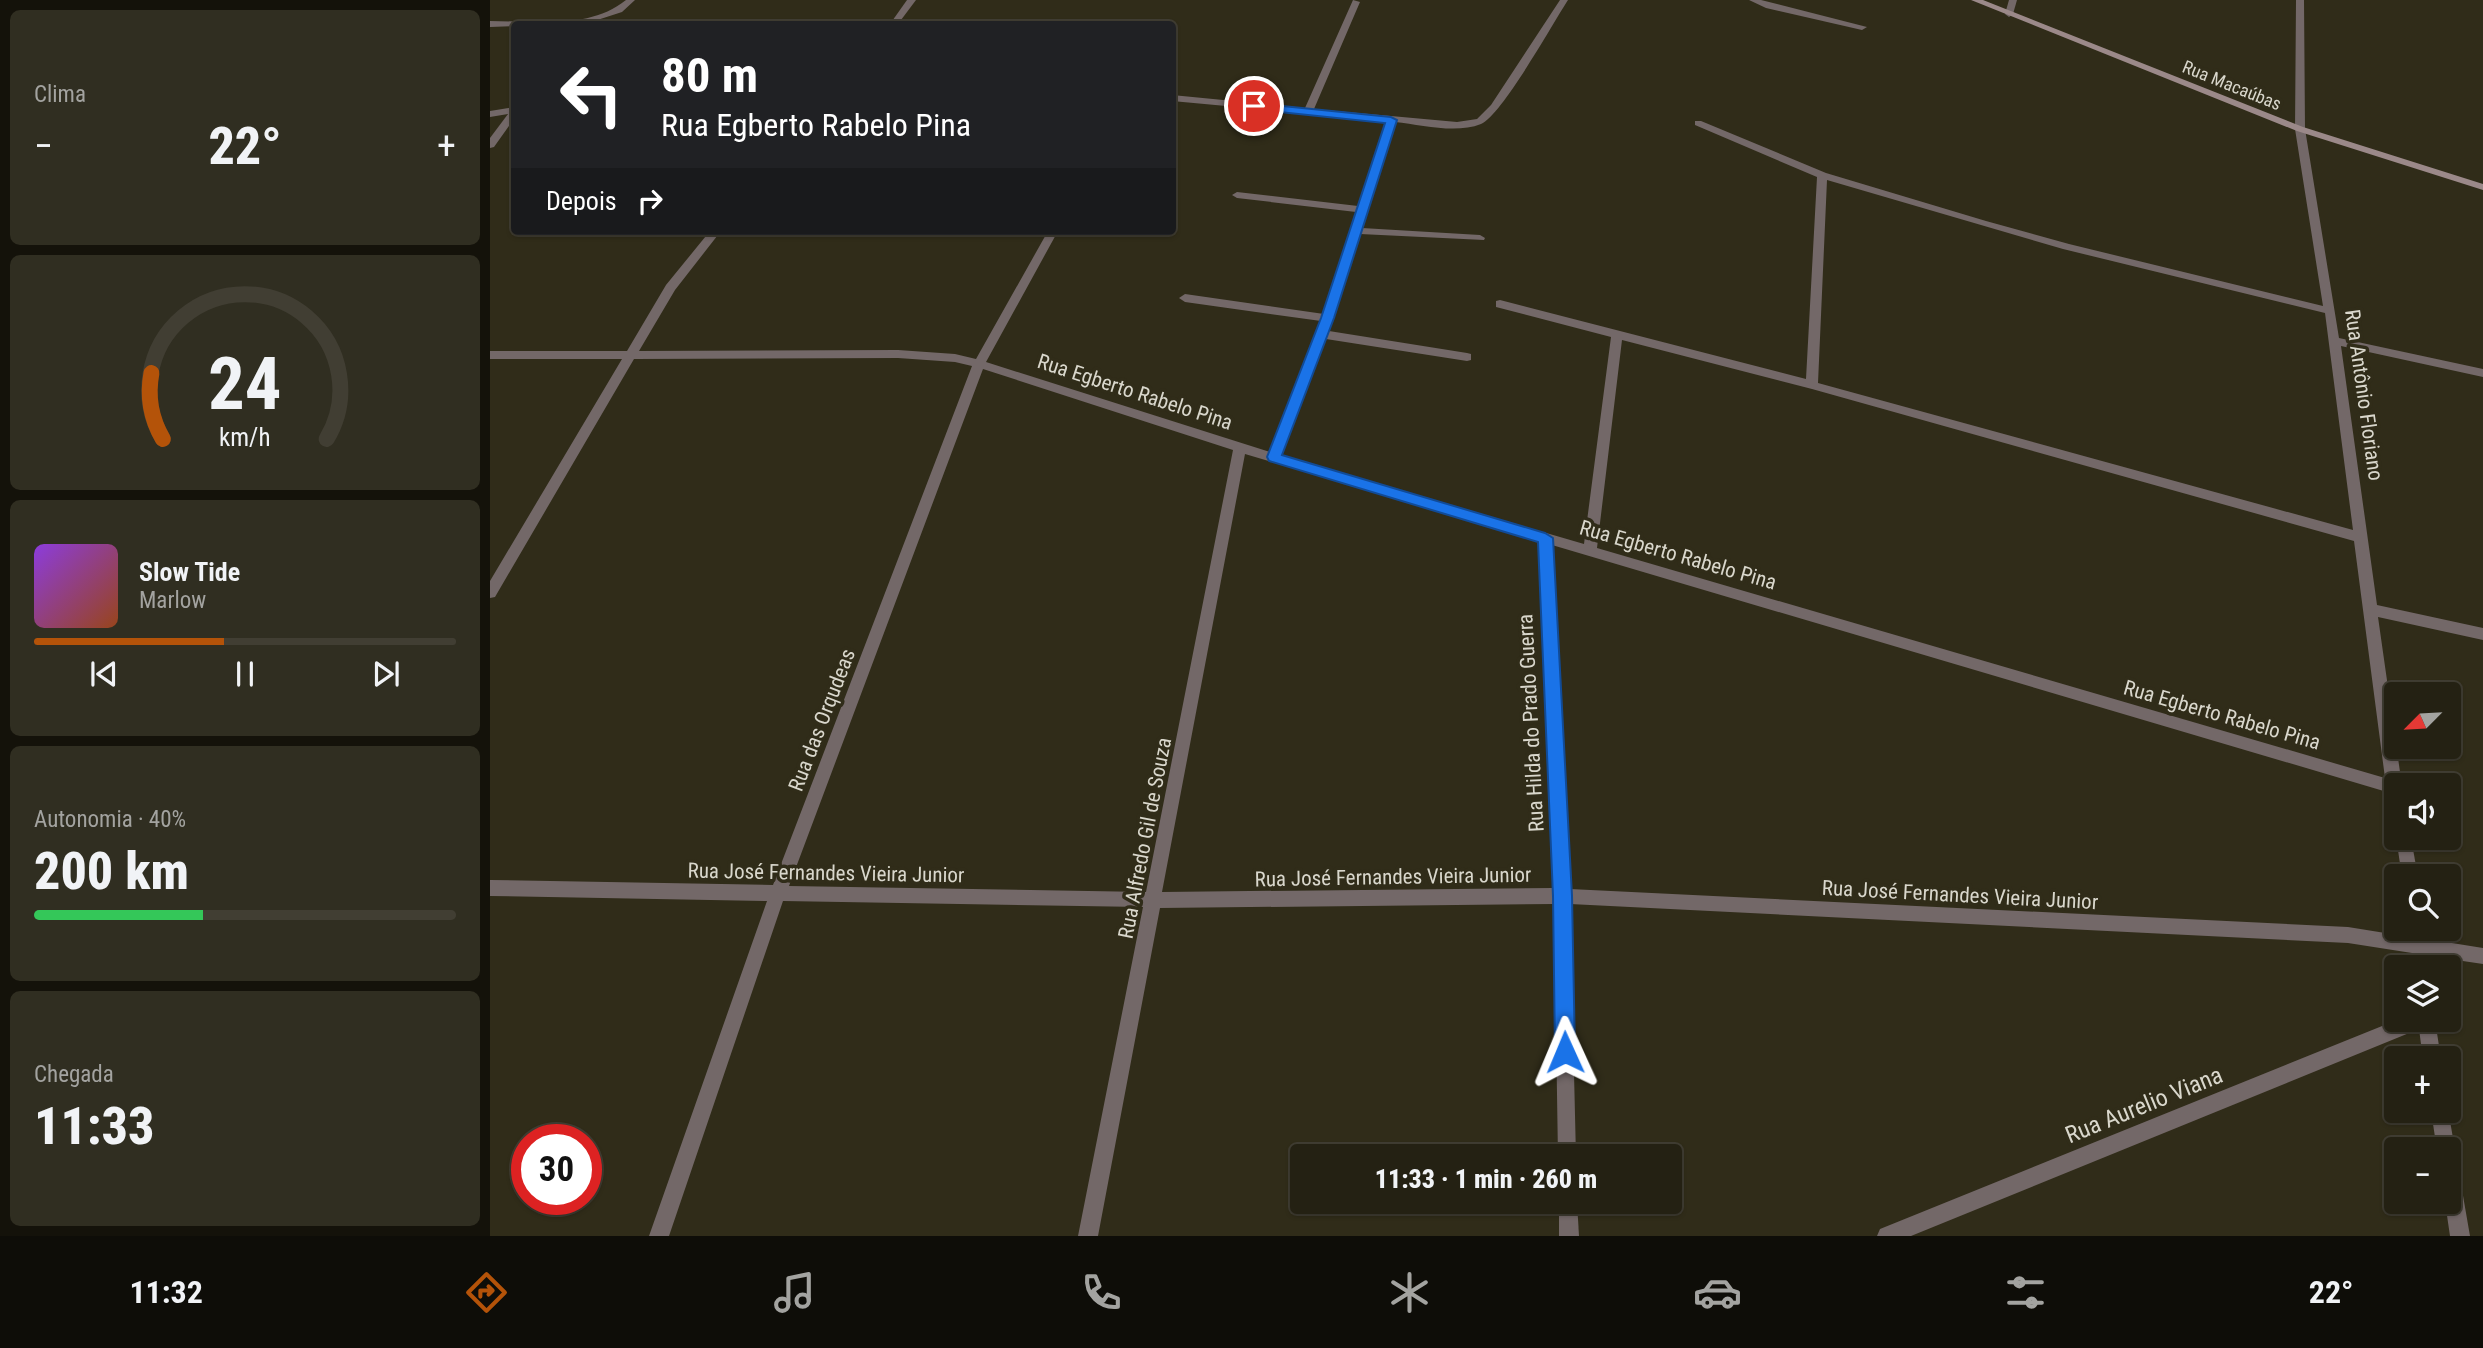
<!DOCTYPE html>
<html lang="pt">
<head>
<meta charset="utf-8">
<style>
	body { margin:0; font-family:"Roboto Condensed",sans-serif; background:#302e21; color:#f1f3f6; height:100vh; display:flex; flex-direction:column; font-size:26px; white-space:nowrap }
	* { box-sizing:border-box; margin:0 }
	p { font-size:23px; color:#a3a3a0 }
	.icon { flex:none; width:38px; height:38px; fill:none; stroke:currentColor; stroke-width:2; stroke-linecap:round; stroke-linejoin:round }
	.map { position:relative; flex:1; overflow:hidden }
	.details { display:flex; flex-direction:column; gap:10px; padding:10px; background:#14120a; width:490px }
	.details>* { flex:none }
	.guide { position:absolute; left:21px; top:21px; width:665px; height:214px; border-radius:7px; box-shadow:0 2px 5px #0004,0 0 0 2px #413e33; background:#202124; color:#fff; overflow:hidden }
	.needle { width:46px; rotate:246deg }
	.buttons { position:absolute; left:1894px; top:682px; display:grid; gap:14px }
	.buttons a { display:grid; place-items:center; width:77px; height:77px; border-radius:7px; background:#242113; box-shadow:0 2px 5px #0004,0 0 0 2px #413e33; font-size:35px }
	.speed { position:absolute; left:21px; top:1124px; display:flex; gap:14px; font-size:35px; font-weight:700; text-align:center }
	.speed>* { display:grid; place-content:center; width:91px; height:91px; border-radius:50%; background:#242113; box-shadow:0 2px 5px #0004,0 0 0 2px #413e33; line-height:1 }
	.speed .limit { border:10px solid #d22; background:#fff; color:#111 }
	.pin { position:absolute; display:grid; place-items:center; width:60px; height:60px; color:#fff; margin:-30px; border:4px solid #fff; border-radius:50%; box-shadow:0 2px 7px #0007 }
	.me { position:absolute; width:77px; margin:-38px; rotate:359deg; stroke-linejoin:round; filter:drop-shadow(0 0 5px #0008) }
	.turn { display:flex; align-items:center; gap:24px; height:147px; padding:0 35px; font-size:32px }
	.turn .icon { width:91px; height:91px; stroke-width:2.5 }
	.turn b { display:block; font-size:49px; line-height:60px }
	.then { display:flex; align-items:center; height:66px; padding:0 35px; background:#0003; gap:14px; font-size:26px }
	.big { font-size:52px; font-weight:800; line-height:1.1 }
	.details .card { flex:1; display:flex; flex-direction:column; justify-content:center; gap:10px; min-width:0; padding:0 24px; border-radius:10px; background:#302e21 }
	.details .dial { align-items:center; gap:0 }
	.dial svg { height:182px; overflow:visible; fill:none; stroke:#413e33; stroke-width:7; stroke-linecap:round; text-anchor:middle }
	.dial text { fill:#f1f3f6; stroke:none }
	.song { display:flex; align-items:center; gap:21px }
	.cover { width:84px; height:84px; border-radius:10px; background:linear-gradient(135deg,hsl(270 70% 55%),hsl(20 70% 35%)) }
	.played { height:7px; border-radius:4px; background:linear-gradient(90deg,#b45309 45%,#413e33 45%) }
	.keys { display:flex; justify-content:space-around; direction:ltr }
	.heat { display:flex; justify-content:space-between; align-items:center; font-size:38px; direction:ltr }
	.charge { height:10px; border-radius:5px; background:linear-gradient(90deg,#34c759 40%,#413e33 0) }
	.trip { position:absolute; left:800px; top:1144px; width:392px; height:70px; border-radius:7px; background:#242113; box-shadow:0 2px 5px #0004,0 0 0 2px #413e33; font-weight:800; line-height:70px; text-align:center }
	.dock { display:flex; height:112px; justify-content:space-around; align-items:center; background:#0e0d08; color:#a3a3a0 }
	.dock .icon { width:49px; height:49px }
	.dock .current { color:#b45309 }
	.dock b { font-size:32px; color:#f1f3f6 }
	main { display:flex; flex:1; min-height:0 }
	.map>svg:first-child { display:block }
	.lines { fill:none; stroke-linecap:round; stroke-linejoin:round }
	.street { fill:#736868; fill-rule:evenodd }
	.secondary { fill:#9b8989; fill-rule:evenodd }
	.route { fill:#1a73e8; stroke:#114b97; stroke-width:2 }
	.labels { text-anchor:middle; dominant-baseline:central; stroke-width:7; stroke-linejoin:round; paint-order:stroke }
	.far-street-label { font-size:18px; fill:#d9d7cc; stroke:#302c19 }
	.street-label { font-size:21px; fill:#d9d7cc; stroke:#302c19 }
	.near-street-label { font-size:24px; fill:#d9d7cc; stroke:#302c19 }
</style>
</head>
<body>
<main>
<section class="details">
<div class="card"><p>Clima</p>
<div class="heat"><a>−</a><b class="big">22°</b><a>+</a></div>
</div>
<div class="card dial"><svg viewBox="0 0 100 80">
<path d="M14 69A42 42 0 1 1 86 69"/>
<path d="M14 69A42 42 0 0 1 9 40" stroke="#b45309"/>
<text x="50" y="56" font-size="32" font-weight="700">24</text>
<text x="50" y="72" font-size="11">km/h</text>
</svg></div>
<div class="card">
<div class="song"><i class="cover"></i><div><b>Slow Tide</b><p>Marlow</p></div></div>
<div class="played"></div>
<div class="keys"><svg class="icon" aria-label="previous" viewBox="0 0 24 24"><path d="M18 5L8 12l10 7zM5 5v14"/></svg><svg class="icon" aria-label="pause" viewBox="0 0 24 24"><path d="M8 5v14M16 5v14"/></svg><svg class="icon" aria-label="next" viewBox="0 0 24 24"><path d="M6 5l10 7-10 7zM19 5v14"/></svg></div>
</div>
<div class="card"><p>Autonomia · 40%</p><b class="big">200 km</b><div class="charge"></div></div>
<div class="card"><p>Chegada</p><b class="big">11:33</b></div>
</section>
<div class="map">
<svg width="1993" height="1236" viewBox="0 0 1993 1236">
	<rect width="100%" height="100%" fill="#302c19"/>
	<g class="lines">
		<g class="street">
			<path d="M136,0H145L132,12L95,24L0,27V21C44,21 99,30 136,0Z"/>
			<polygon points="417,0 426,0 408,24 400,24"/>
			<path d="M863,0L870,2L824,109L967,122L987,119L1001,105L1070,0H1078C1063,23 1012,115 991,124C966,134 932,125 905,122L872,228L990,235L995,238L994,240L870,234L839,331L977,353L981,354V360L977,361L836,339L791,455L1094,544L1121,337L1006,307V301L1010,300L1316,379L1327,177L1205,125V121H1211L1336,173L1496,221L1579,244L1833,306L1805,129L1806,0H1814L1815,129L1849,338L1993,369V377L1851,346L1887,605L1993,628V640L1888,617L1912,786H1906V800L1900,798L1897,792L1062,545L1080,889L1858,927L1920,937V929H1936L1937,939L1993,948V964L1939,956L1940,968H1923L1922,953L1858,943L1080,904L1086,1157H1068L1064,904L670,908L608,1236H588L653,907L293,901L179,1236H159L277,901L0,896V880L283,885L482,366L465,362L408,358L144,359L5,597L0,598V581L132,359H0V351H137L176,285L220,231H231L185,290L149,351L408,350L465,354L486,359L558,231H568L496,362L780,452L831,321L695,302L689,298L695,294L834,314L866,212L747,198L742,195L747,192L868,206L896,121L682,101V95L815,108ZM1337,180L1573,249L1835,313L1863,530L1328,383ZM1132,340L1322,389L1864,541L1895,778L1107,548ZM493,369L743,450L656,892L299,886ZM755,454L1048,541L1063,888L672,892Z"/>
			<polygon points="1259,0 1271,0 1377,27 1372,30 1276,8"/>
			<polygon points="1519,0 1527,0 1523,14 1519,17 1515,14"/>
			<polygon points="24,107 24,119 4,147 0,148 0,138 18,114 0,117 0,111"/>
			<polygon points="1906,837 1921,838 1928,877 1912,877"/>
			<polygon points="1907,1020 1945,1020 1951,1059 1933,1059 1929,1029 1421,1236 1387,1236 1390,1229"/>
			<polygon points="1958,1109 1965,1150 1964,1154 1967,1161 1980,1236 1960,1236 1955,1202 1958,1202 1958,1150 1947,1150 1941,1111 1958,1111"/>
			<polygon points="1069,1202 1087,1202 1089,1236 1069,1236"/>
		</g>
		<polygon class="secondary" points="1481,0 1493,0 1813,127 1993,184 1993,190 1807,131"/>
	</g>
	<polygon class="route" points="764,103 901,117 907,120 844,318 792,455 1055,533 1063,538 1082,896 1085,1052 1082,1060 1075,1063 1068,1060 1065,1052 1063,896 1048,542 779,461 777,457 831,318 895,123 760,109 760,104"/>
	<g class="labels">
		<g class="far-street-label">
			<text transform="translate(1742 85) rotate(22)">Rua Macaúbas</text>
		</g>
		<g class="street-label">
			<text transform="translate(645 392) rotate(18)">Rua Egberto Rabelo Pina</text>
			<text transform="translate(1874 395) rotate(82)">Rua Antônio Floriano</text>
			<text transform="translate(1188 555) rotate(16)">Rua Egberto Rabelo Pina</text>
			<text transform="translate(1732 715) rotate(16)">Rua Egberto Rabelo Pina</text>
			<text transform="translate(332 720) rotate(-69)">Rua das Orqudeas</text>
			<text transform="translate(1041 723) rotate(-93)">Rua Hilda do Prado Guerra</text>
			<text transform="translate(655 838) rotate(-79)">Rua Alfredo Gil de Souza</text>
			<text transform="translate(336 873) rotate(1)">Rua José Fernandes Vieira Junior</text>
			<text transform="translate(903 877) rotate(-1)">Rua José Fernandes Vieira Junior</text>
			<text transform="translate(1470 895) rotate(3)">Rua José Fernandes Vieira Junior</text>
		</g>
		<g class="near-street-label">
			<text transform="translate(1654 1105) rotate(-22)">Rua Aurelio Viana</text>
		</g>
	</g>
</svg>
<div class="buttons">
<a><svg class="needle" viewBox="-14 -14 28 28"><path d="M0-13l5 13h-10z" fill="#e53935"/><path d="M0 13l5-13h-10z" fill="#a3a3a0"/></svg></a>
<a><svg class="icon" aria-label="sound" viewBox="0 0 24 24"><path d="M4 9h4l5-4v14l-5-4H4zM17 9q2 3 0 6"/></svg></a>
<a><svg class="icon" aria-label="search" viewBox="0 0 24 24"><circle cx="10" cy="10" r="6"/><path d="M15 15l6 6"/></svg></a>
<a><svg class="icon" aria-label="layers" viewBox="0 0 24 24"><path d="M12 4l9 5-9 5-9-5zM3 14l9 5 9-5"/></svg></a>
<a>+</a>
<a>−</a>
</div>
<div class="speed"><div class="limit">30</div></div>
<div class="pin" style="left:764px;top:106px;background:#d93025"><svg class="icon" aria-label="arrive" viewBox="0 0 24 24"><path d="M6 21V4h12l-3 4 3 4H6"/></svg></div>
<svg class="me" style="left:1075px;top:1052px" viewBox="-20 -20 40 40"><path d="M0-17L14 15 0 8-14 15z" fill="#1a73e8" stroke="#fff" stroke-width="4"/></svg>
<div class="trip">11:33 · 1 min · 260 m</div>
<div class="guide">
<div class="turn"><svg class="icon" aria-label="left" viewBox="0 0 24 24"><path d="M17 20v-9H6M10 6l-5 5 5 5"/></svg><div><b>80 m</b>Rua Egberto Rabelo Pina</div></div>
<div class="then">Depois<svg class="icon" aria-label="right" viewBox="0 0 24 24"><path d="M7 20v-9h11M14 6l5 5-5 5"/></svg></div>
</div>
</div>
</main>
<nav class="dock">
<b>11:32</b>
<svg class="icon current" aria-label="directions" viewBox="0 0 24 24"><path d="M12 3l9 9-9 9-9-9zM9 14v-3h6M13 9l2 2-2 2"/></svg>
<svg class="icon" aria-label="music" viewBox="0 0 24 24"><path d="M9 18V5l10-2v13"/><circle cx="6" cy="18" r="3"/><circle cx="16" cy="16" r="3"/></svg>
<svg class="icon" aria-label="phone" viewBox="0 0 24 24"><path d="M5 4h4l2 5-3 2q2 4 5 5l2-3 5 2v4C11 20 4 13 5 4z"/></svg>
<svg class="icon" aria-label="climate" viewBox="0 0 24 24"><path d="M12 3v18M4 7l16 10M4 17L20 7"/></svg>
<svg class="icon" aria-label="car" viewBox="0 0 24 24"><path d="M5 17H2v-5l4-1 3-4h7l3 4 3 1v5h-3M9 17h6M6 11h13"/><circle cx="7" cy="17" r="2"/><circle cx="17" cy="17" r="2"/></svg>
<svg class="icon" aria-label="filters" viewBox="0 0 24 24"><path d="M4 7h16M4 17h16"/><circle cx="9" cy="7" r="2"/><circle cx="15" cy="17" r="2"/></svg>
<b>22°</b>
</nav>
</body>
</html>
